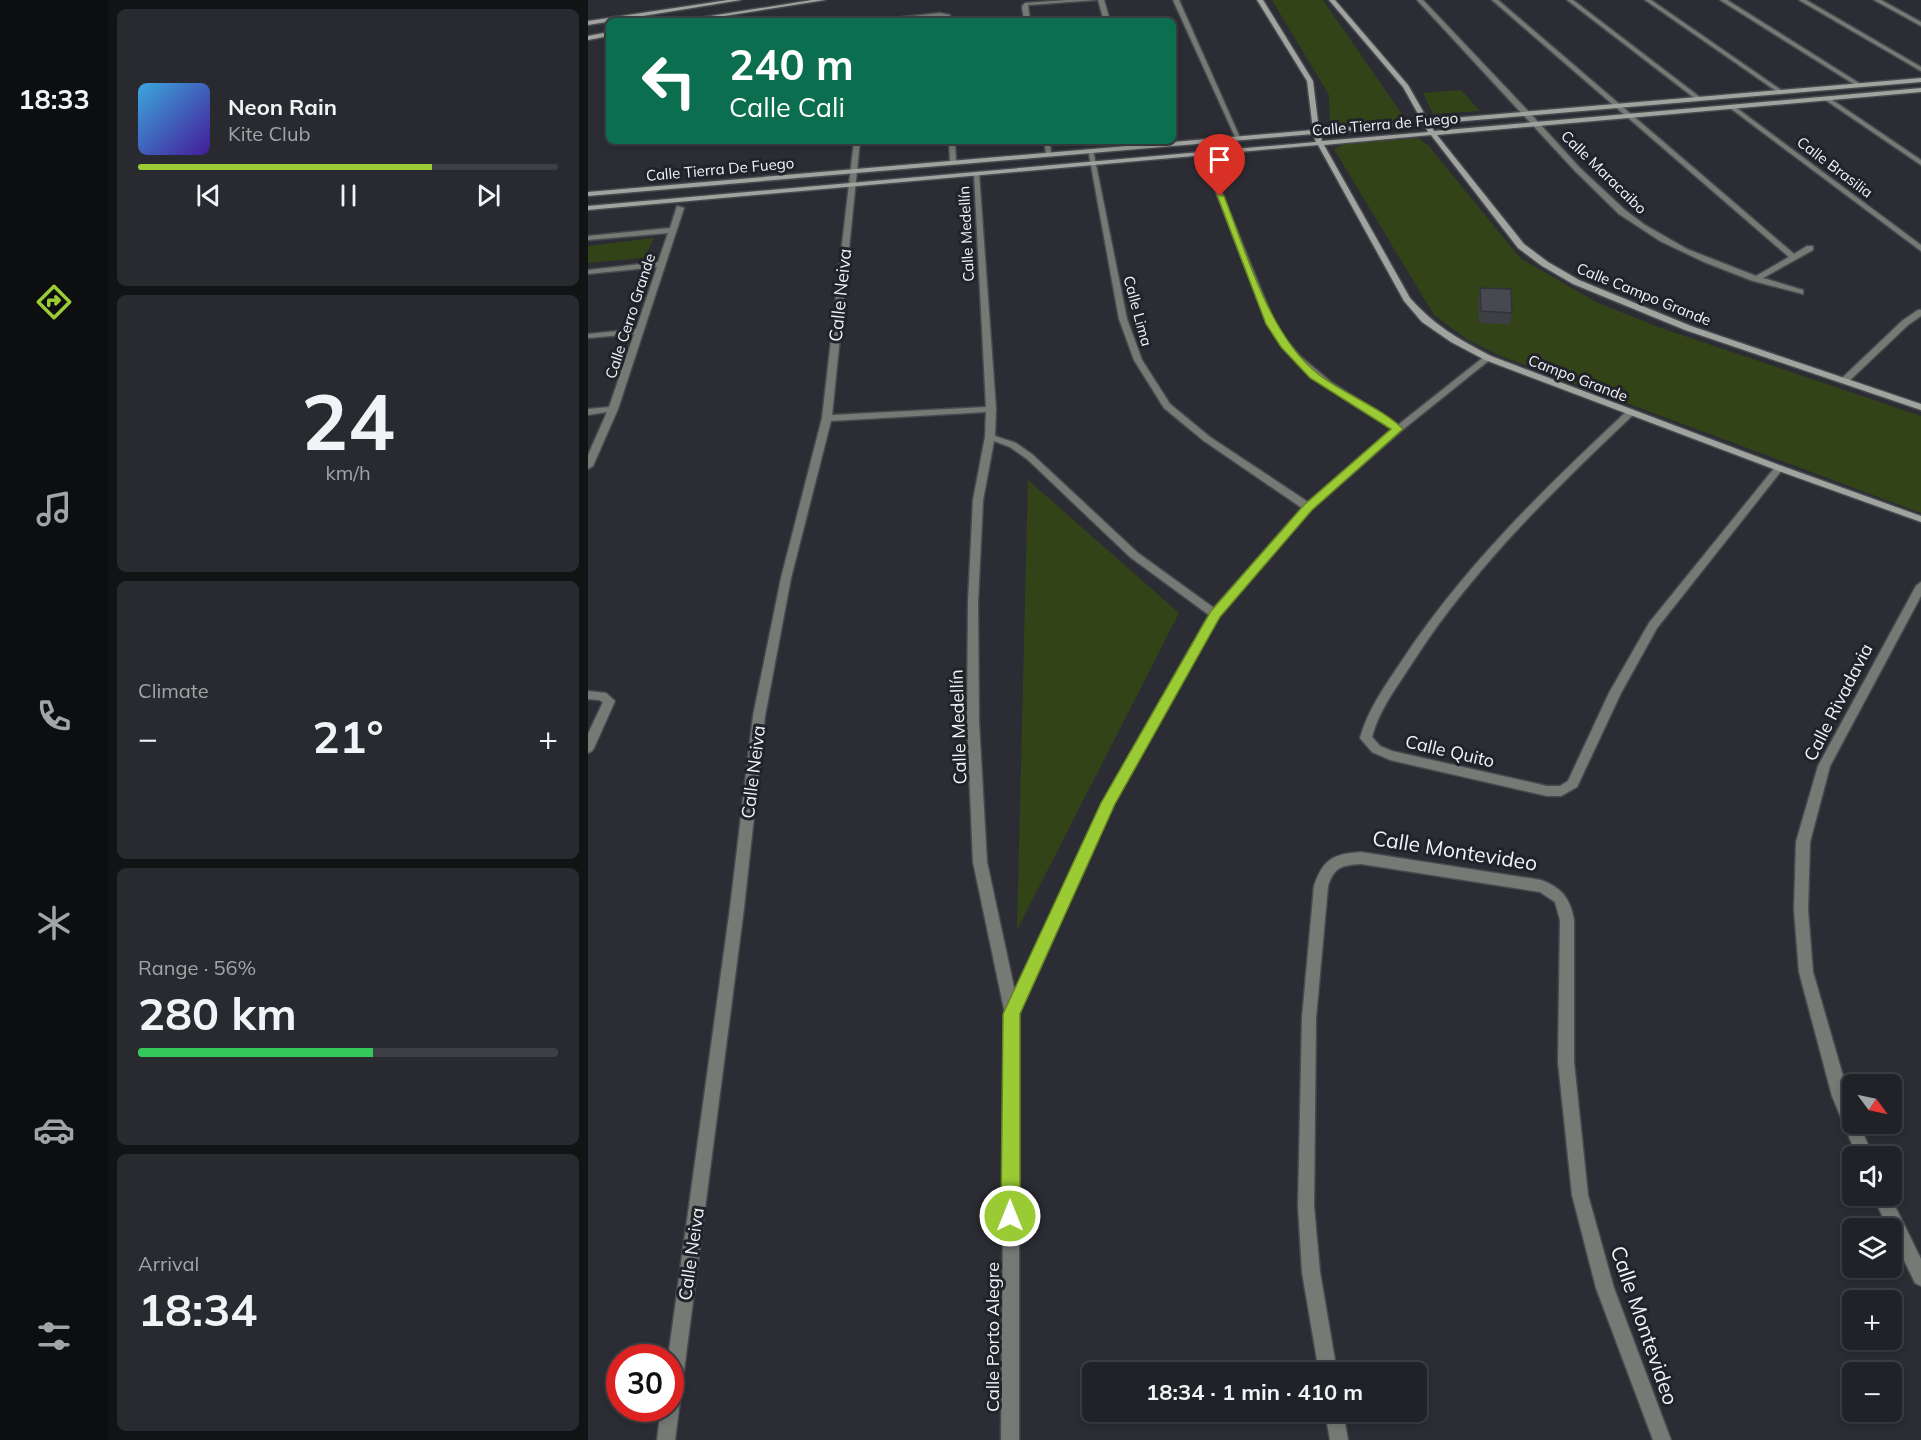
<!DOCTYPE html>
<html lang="en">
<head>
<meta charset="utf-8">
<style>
	body { margin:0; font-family:Mulish,sans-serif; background:#292a2f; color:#f1f3f6; height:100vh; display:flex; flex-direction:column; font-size:22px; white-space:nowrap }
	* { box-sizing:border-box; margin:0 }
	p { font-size:20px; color:#a2a4a7 }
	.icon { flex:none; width:33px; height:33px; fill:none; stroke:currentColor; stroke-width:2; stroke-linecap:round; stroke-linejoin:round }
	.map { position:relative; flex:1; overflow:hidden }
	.side { display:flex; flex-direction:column; gap:9px; padding:9px; background:#121315; width:480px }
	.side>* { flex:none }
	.banner { position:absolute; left:18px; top:18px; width:570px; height:126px; border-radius:9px; box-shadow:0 3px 9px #0003,0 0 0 2px #3e3f44; background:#0b6e4f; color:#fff; overflow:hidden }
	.needle { width:39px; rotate:123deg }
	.controls { position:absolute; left:1254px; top:1074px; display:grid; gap:12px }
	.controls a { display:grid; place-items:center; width:60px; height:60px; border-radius:9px; background:#212227; box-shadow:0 3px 9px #0003,0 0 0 2px #3e3f44; font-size:30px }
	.speed { position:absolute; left:18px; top:1344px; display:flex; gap:12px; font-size:30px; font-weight:700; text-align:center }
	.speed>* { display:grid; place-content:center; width:78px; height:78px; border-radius:50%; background:#212227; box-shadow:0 3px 9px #0003,0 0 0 2px #3e3f44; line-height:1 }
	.speed .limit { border:9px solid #d22; background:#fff; color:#111 }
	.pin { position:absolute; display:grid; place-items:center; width:51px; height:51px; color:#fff; margin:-62px -26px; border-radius:50% 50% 50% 0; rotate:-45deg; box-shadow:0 0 6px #0007 }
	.pin .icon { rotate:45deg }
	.me { position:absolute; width:66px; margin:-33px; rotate:0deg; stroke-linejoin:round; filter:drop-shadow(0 0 4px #0008) }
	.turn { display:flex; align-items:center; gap:21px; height:126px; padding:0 24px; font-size:27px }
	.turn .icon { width:78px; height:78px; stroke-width:2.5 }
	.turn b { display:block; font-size:42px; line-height:51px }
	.big { font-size:45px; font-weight:700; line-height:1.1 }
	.side .tile { flex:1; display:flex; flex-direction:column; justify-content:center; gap:9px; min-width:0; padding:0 21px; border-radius:9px; background:#292a2f }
	.side .dial { align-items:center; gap:0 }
	.dial b { font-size:78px; line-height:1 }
	.song { display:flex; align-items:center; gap:18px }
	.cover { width:72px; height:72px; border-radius:9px; background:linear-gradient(135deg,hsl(200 70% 55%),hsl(260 70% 35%)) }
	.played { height:6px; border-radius:3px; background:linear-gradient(90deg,#9acb34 70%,#3e3f44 70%) }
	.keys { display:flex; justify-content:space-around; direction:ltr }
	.heat { display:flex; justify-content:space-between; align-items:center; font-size:33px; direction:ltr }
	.charge { height:9px; border-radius:4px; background:linear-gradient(90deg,#34c759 56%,#3e3f44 0) }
	.trip { position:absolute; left:494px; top:1362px; width:345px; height:60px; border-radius:9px; background:#212227; box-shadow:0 3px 9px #0003,0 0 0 2px #3e3f44; font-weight:700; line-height:60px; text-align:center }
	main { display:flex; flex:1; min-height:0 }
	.menu { display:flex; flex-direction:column; width:108px; justify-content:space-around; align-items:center; background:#0d0e10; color:#a2a4a7 }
	.menu .icon { width:42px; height:42px }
	.menu .on { color:#9acb34 }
	.menu b { font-size:27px; color:#f1f3f6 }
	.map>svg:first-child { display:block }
	.green { fill:#334318 }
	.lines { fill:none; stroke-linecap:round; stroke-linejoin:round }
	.street-casing { stroke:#48494f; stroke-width:3 }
	.secondary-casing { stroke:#48494f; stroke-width:3 }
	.street { fill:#777975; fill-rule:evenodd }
	.secondary { fill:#a1a39e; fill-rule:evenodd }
	.wall { fill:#3e3f45 }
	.building { fill:#484950; stroke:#323338; stroke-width:1.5 }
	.route { fill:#9acb34; stroke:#648422; stroke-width:1.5 }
	.labels { text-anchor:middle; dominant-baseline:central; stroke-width:6; stroke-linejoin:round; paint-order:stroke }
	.far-street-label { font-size:15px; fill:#f2f3f8; stroke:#22232a }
	.street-label { font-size:18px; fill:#f2f3f8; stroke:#22232a }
	.near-street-label { font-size:21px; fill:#f2f3f8; stroke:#22232a }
</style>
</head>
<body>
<main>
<nav class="menu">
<b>18:33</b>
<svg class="icon on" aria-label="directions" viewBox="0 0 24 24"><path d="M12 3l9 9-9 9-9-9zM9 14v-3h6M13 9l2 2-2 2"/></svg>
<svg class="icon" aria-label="music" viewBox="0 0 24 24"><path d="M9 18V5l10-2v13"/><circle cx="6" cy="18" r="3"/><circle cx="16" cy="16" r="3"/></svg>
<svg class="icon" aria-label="phone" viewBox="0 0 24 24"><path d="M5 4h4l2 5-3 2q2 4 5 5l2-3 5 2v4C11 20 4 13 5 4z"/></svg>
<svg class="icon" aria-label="climate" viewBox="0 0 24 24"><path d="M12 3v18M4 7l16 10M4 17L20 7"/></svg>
<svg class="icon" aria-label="car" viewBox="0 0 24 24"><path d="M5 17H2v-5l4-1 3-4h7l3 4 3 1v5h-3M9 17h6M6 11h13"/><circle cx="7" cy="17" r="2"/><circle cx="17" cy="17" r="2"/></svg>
<svg class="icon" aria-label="filters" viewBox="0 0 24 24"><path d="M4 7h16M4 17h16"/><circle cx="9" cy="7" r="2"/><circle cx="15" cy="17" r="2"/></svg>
</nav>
<section class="side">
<div class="tile">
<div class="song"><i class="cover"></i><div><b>Neon Rain</b><p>Kite Club</p></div></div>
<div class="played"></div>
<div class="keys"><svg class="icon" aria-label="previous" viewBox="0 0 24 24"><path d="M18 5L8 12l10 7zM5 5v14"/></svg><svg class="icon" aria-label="pause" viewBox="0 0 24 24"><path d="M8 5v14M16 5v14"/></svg><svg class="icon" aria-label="next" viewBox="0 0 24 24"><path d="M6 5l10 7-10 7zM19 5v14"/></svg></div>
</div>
<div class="tile dial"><b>24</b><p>km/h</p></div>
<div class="tile"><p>Climate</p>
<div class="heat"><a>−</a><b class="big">21°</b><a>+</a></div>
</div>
<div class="tile"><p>Range · 56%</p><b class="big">280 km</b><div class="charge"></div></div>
<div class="tile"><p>Arrival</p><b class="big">18:34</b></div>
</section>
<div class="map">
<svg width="1333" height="1440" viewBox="0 0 1333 1440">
	<rect width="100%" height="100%" fill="#2c2d34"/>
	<g class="green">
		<polygon points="684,0 735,0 818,120 742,126 741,95"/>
		<polygon points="873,90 892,111 845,114 835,93"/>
		<polygon points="830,138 840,145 932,258 1008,302 1070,327 1333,416 1333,513 910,355 880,340 846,315 746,149 758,143"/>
		<polygon points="66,238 56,258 0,263 0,246"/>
		<polygon points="440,480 591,613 429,930"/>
	</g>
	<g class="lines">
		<g class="street-casing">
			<g id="street">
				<polygon points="480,0 508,0 440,5 442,21 436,21 434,6 437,3"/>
				<polygon points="510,0 516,0 522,21 516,21"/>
				<polygon points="585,0 591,0 653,140 648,139"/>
				<polygon points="829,0 835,0 941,112 992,168 1037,210 1057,225 1099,249 1168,276 1201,257 904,0 910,0 1206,254 1219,246 1225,246 1225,250 1175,278 1215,290 1215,294 1165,281 1116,262 1072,241 1031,214 987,171"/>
				<polygon points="979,0 985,0 1113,98 1113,100 1109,100"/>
				<polygon points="1057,0 1063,0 1196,92 1191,93"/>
				<polygon points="1132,0 1139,0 1274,85 1269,86"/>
				<polygon points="1211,0 1218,0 1333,67 1333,71"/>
				<polygon points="1286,0 1293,0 1333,22 1333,26"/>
				<polygon points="352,13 362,15 363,21 357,21 357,17 352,17 278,21"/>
				<polygon points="1236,97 1240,97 1333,160 1333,165 1236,99"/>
				<polygon points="1142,106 1146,106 1333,245 1333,251 1142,108"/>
				<path d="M266,141H272L244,415L398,407L386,174L391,173L408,409L407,436L428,443L445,455L550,553L626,608L714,508L616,441L576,408L546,360L531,319L500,149L505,150L539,319L554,360L582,404L622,437L720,502L804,429C753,398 714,375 679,324L613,153L618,154L687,324L698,340L712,356L743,382L810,425L897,356L904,358L813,431L724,509L631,616L526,804L431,1014V1440H413L417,1014L385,862L379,722L380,602L385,500L397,437L398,412L243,421L203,578L177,716L156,908L87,1440H69L73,1408H82V1358H80L142,908L165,716L193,578L234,418ZM406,441L422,447L439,459L542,557L621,615L514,803L427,992L399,862L391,722L390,602L395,500Z"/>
				<polygon points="361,141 367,141 368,162 365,164 362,162"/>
				<polygon points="456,141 462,141 463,154 458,153"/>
				<polygon points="89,206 96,208 30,409 5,466 0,469 0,455 19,412 0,415 0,409 21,407 46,334 0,338 0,334 48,329 69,267 0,274 0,270 70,262 80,233 0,240 0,236 82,228"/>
				<polygon points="1330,310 1333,310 1333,316 1320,325 1259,383 1253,383 1253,379 1314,321"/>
				<path d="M1043,409L1046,410V414C964,492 884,569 823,665C808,688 791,710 784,737L792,746L804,751L959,786H972L980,781L1021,693L1061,623L1188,466H1194V470L1069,628L1033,693L989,787L973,796H959L802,760L784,752L772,738C780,709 797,686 813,662C876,566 957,488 1040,410Z"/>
				<polygon points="1333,582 1333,596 1242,766 1222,842 1220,910 1225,972 1264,1107 1264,1124 1271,1124 1285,1156 1269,1156 1244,1096 1211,972 1206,910 1208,842 1230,766 1328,586"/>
				<polygon points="0,691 18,693 27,701 6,748 4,751 0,753 0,734 15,702 11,700 0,699"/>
				<path d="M773,852L953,880C974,888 982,898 986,920V1062L1000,1195L1026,1288L1083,1440H1065L1008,1288L984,1195L970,1062L972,920L967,902L952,892L773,864C754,865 746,867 740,886L728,1018L726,1206L732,1272L749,1372H731L714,1272L710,1206L714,1018L726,886C735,859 745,854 773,852Z"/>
				<polygon points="1285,1196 1302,1196 1333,1259 1333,1286 1327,1283 1304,1235 1304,1228 1300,1228"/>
				<polygon points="737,1412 755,1412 760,1440 742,1440"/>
			</g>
		</g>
		<g class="secondary-casing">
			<g id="secondary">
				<polygon points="140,0 153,0 0,25 0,21"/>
				<polygon points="224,0 237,0 105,21 91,21"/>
				<path d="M669,0H675L725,81L731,130L834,121L815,87L741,0H747L820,85L840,120L1333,78V82L842,124L846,131L1333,88V92L849,135L936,244L960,262L991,280L1103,326L1333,404V410L1097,330L985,284L954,266L930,248L843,135L736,145L822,298C848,327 869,338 903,356L1194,466L1333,516V522L1188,470L897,360L863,342L834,322L816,301L730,145L0,210V206L728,142L725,134L0,196V192L725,130L719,81ZM836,124L840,132L734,141L732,133Z"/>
				<polygon points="21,32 21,36 0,40 0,36"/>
			</g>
		</g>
		<use href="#street" class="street"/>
		<use href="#secondary" class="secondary"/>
	</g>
	<polygon class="wall" points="892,288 924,313 922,324 891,323 890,299"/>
	<polygon class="building" points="892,288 923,289 924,313 893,311"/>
	<path class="route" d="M629,195L636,196C659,254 681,335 730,374C754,393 794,408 815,429L724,510L632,617L527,804L432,1014V1216L429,1223L422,1226L416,1223L413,1216L415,1014L513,803L623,611L716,505L803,429L722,378L693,347L678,324Z"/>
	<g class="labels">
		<g class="far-street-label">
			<text transform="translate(797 124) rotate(-5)">Calle Tierra de Fuego</text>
			<text transform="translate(1247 167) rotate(37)">Calle Brasilia</text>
			<text transform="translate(132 169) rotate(-5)">Calle Tierra De Fuego</text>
			<text transform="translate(1016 172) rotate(44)">Calle Maracaibo</text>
			<text transform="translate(378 234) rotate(-93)">Calle Medellín</text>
			<text transform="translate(1056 294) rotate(22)">Calle Campo Grande</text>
			<text transform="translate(550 311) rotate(75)">Calle Lima</text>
			<text transform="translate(42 316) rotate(-72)">Calle Cerro Grande</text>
			<text transform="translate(990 378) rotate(21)">Campo Grande</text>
		</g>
		<g class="street-label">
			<text transform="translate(252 295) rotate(-84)">Calle Neiva</text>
			<text transform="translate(1250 702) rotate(-63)">Calle Rivadavia</text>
			<text transform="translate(370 727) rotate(-92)">Calle Medellín</text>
			<text transform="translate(862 751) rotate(13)">Calle Quito</text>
			<text transform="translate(165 772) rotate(-83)">Calle Neiva</text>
			<text transform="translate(103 1254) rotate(-82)">Calle Neiva</text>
			<text transform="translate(404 1337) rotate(-90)">Calle Porto Alegre</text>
		</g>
		<g class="near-street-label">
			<text transform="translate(867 850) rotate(9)">Calle Montevideo</text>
			<text transform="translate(1057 1325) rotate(71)">Calle Montevideo</text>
		</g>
	</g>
</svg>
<div class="controls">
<a><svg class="needle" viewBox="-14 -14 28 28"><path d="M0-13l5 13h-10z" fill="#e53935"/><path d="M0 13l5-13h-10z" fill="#a2a4a7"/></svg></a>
<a><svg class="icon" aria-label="sound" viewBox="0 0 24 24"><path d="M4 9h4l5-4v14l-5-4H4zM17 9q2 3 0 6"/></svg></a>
<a><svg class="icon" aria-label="layers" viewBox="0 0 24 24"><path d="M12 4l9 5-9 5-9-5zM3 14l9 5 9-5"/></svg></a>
<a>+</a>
<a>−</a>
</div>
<div class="speed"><div class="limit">30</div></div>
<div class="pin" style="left:632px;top:196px;background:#d93025"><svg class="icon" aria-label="arrive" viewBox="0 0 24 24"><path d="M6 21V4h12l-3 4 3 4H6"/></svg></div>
<svg class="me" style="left:422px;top:1216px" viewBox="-20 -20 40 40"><circle r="17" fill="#9acb34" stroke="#fff" stroke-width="3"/><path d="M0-11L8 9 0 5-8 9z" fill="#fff"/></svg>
<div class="trip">18:34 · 1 min · 410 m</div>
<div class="banner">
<div class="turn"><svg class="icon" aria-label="left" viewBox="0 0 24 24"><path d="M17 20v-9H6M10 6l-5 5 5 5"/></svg><div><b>240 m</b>Calle Cali</div></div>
</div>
</div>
</main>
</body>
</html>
